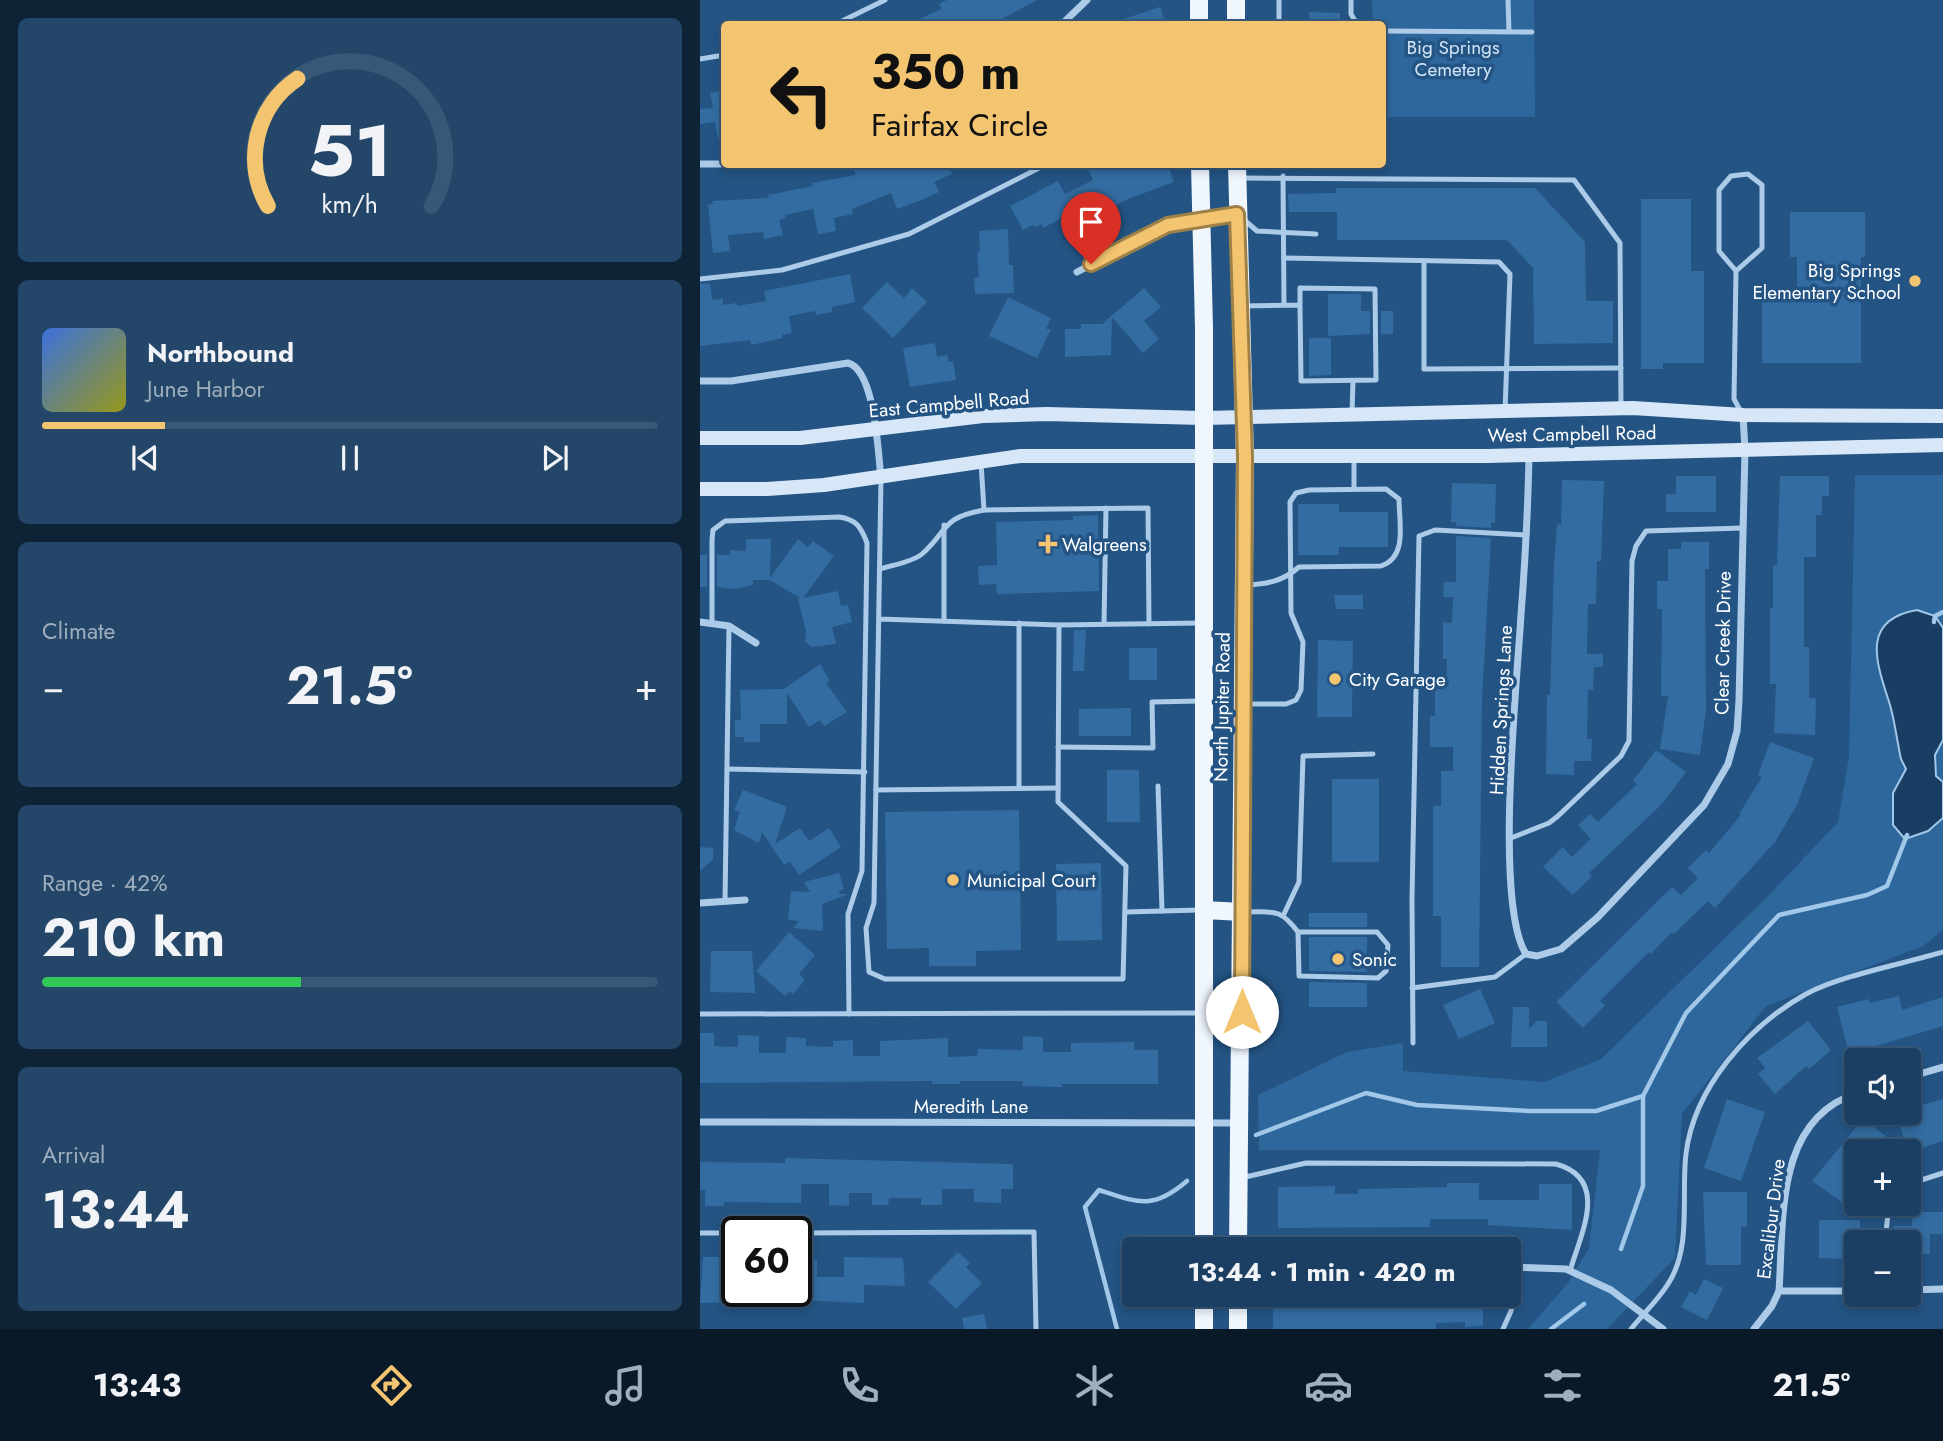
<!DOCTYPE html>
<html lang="en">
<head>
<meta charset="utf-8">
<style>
	body { margin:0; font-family:Jost,sans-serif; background:#234669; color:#f1f3f6; height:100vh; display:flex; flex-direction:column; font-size:26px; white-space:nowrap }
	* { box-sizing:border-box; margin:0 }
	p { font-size:23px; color:#9fafbe }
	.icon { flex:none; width:38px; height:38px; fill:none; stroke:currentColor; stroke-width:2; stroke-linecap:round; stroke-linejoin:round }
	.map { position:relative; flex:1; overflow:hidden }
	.panel { display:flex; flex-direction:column; gap:18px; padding:18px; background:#0e2336; width:700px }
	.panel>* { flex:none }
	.hud { position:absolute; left:21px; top:21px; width:665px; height:147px; border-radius:7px; box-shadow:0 4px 10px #0003,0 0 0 2px #385878; background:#f3c570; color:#111; overflow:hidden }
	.fabs { position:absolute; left:1144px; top:1048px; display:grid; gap:14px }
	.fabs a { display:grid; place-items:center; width:77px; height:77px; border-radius:7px; background:#1a3f63; box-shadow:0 4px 10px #0003,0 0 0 2px #385878; font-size:35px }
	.speed { position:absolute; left:21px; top:1216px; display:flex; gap:14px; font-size:35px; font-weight:700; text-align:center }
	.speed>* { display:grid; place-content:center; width:91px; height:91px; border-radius:50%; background:#1a3f63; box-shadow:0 4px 10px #0003,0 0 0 2px #385878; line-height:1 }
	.speed .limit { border:4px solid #111; border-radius:10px; background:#fff; color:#111 }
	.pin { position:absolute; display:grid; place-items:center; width:60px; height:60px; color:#fff; margin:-72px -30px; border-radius:50% 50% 50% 0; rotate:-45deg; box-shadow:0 0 7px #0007 }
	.pin .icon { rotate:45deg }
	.me { position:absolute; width:77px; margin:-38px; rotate:0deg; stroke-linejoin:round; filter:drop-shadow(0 0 5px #0008) }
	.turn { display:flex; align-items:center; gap:24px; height:147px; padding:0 35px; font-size:32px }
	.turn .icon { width:91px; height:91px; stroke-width:2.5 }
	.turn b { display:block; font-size:49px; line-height:60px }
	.big { font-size:52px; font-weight:700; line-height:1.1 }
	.panel .widget { flex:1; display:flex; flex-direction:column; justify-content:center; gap:10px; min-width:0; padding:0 24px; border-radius:10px; background:#234669 }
	.panel .dial { align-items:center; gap:0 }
	.dial svg { height:182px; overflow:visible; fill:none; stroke:#385878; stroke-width:7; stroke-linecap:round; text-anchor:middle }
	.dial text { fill:#f1f3f6; stroke:none }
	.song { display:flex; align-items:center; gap:21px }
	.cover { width:84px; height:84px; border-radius:10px; background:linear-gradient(135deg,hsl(220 70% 55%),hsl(60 70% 35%)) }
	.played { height:7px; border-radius:4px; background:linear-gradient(90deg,#f3c570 20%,#385878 20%) }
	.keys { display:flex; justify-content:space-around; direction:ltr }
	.heat { display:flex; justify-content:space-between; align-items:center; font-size:38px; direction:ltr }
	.charge { height:10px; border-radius:5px; background:linear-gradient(90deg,#34c759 42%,#385878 0) }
	.trip { position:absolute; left:422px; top:1237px; width:399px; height:70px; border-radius:7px; background:#1a3f63; box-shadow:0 4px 10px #0003,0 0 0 2px #385878; font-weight:700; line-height:70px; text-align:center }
	.tab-bar { display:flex; height:112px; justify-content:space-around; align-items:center; background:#0a1928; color:#9fafbe }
	.tab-bar .icon { width:49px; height:49px }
	.tab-bar .on { color:#f3c570 }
	.tab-bar b { font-size:32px; color:#f1f3f6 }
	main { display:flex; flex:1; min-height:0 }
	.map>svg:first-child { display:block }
	.green { fill:#2e679c }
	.water { fill:#183e64; stroke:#a1c7e9; stroke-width:2 }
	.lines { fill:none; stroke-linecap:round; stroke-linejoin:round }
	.stream { stroke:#a1c7e9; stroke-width:4.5 }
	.building { fill:#336ca1 }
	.service { stroke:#accbe8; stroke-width:5 }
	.minor { stroke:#accbe8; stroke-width:7 }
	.secondary { stroke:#d7e7f7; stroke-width:14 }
	.primary { stroke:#eff6fe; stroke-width:18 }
	.route-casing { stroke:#9e8049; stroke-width:18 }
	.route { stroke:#f3c570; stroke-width:12 }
	.poi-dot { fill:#f3c570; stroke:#235484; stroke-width:2.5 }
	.labels { text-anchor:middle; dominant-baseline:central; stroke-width:7; stroke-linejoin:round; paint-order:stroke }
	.park-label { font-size:19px; fill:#d0e4f6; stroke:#235484 }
	.poi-label { font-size:19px; fill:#fff; stroke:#235484; text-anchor:start }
	.street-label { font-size:19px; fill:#fff; stroke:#235484 }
</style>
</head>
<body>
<main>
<section class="panel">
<div class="widget dial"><svg viewBox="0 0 100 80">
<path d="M14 69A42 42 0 1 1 86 69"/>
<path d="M14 69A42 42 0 0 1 27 13" stroke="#f3c570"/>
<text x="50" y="56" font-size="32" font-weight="700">51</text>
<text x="50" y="72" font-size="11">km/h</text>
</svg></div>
<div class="widget">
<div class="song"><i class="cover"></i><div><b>Northbound</b><p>June Harbor</p></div></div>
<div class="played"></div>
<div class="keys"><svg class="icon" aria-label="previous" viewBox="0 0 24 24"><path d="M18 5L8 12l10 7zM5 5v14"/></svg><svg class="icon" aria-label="pause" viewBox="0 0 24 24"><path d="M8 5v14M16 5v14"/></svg><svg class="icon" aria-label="next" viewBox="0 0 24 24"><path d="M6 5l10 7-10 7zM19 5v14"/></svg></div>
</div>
<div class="widget"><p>Climate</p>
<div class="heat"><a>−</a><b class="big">21.5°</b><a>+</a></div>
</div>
<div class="widget"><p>Range · 42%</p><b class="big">210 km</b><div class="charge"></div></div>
<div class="widget"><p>Arrival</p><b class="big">13:44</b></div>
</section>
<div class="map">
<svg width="1243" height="1329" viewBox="0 0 1243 1329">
	<rect width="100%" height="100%" fill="#235484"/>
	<g class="green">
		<polygon points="672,0 834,0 835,117 683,117 682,24 673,24"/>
		<polygon points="1155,475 1243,475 1243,930 1223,946 1066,1006 982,1114 975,1258 907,1329 828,1329 868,1283 889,1248 900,1150 559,1150 558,1095 647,1052 703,1043 703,1071 844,1082 901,1059 1067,897 1138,822 1149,756"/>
	</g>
	<path class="water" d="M1217,610L1235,616L1243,628V740L1235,755L1236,776L1243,782V818L1228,831L1205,839L1193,825V793L1206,769L1201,759C1197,741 1195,722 1190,705C1177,664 1159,620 1217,610Z"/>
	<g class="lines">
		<g class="stream">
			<polyline points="1234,622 1235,616 1243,612"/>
			<polyline points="556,1135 666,1093 717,1105 830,1111 896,1111 943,1096"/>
			<polyline points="921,1249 943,1186 943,1096 986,1013 1079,915 1167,895 1187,886 1207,835"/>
			<path d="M417,1329L385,1207L399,1190C439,1203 453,1210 487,1181"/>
			<polyline points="851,1329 884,1304"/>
		</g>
	</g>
	<g class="building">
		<polygon points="247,0 337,0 293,24 208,24 242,9 239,4"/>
		<polygon points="460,7 466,24 415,24 415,22"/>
		<polygon points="609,12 640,13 640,24 609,24"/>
		<polygon points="24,90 24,138 18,138 15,122 0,124 0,109 13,108 10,93"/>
		<polygon points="169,164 248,164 252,174 234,182 239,192 224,199 197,209 191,193 152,209 153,214 134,218 136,231 118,234 113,209 85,215 86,218 79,220 83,235 64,239 63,232 28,235 30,251 13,253 8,205 13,204 12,201 69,198 68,195 113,186 112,183 156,175 154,170"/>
		<polygon points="386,164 468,164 474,182 428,199 388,219 382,207 343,228 341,224 335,227 333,225 323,230 310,206 358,181 365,194 393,180"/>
		<polygon points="636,188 835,188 885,242 886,301 913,301 913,343 834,344 833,268 807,240 637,240 637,212 589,212 588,194 636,193"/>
		<polygon points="941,199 991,199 991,271 1004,271 1004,363 963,363 963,369 941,369"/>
		<polygon points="1090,212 1165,212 1165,257 1161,257 1161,363 1062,363 1062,292 1097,292 1097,257 1090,257"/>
		<polygon points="308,229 309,265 313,265 314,293 275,294 274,278 279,277 277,252 280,251 279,231"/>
		<polygon points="150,274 155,302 132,307 132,312 116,315 115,311 89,316 92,333 82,335 83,338 51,345 50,340 0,346 0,284 10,283 12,300 23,299 23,305 37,303 37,306 66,301 64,291"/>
		<polygon points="187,282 204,298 212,288 227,302 193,338 162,308"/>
		<polygon points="444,288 461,307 444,321 459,339 443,353 412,317 411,355 365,357 365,329 381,329 381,324 402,324"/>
		<polygon points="628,294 661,294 661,311 670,311 670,334 628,336"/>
		<polygon points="308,297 351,318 346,329 351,329 337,358 289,336"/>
		<rect x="681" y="311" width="12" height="23"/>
		<polygon points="609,338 631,338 631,375 609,376"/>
		<polygon points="235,343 237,357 247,355 249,362 253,361 256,380 210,387 203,348"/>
		<polygon points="976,476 1016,476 1016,512 966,512 966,494 976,494"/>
		<polygon points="1080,476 1129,476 1129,496 1122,496 1122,515 1116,515 1116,557 1104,557 1104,647 1109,647 1109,698 1116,698 1115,735 1074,733 1076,684 1070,684 1070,608 1073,608 1073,565 1077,565"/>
		<polygon points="862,480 904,481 901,561 897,561 896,604 888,604 887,654 903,654 903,667 894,667 893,690 888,690 887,739 892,739 891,761 874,761 874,775 846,774 847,695 850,695 854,566 857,524 861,525"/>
		<polygon points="752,483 796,484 795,523 791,523 791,528 756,526 756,522 751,522"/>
		<polygon points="598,504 639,504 639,512 688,512 688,547 639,547 639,555 598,555"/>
		<polygon points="398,515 399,591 297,594 296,584 279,585 278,566 297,565 296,522 373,520 373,516"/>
		<polygon points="756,536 791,538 782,701 779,967 741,967 741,916 733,916 733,806 741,806 741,771 753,771 753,747 730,747 730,716 735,716 735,682 746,682 747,659 743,659 743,622 752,623 753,597 743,597 744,582 756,582"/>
		<polygon points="46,539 71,539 70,578 98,539 108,547 113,541 134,556 103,598 138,591 141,606 148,605 152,622 132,627 136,644 111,647 105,641 106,631 98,599 100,598 70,580 53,580 53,585 35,589 17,587 17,555 30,555 30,550 46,551"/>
		<polygon points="981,542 1009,542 1009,569 1005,569 1006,709 1000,755 960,749 968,696 961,696 962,609 957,609 957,581 968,581 968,549 981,549"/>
		<rect x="0" y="555" width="7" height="32"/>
		<polygon points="634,595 663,595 663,609 636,609"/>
		<polygon points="374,630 386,630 384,671 373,671"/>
		<polygon points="618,640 653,641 652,717 617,717"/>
		<rect x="429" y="648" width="28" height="32"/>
		<polygon points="120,664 130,681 126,683 147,712 124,726 120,720 109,727 87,693 87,724 60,724 60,742 44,742 44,737 35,737 35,720 41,720 40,690 84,689"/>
		<polygon points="431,708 431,736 379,736 379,709"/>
		<polygon points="1070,742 1114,758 1097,805 1075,842 1015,908 1008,901 974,934 972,932 951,954 949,952 900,1001 905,1005 883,1028 856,1002 972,887 981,895 998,878 988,868 1006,850 1009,853 1041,815 1039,814 1062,777 1058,775"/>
		<polygon points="956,750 986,772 963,803 889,873 892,876 873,895 843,867 863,847 872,857 891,839 878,825 890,814 898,822 937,784 933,781"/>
		<polygon points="407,770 439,770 440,822 407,822"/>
		<rect x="632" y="779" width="47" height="83"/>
		<polygon points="43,790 87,807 75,844 100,828 109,841 129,828 141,847 99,875 90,862 84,865 62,832 59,843 34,830 40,812 34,810"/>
		<polygon points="319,810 321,950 276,951 276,966 229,966 229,948 187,949 185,812"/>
		<polygon points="0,847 13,848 13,859 0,871"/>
		<polygon points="401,863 402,940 357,941 356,864"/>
		<polygon points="139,873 144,889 139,891 140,894 149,894 122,904 123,931 93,928 99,921 88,920 91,891 110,892 104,882"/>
		<rect x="609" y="913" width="58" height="14"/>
		<polygon points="89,932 115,955 99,974 105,980 93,994 90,991 85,996 56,971"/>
		<polygon points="609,937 667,937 667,972 609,971"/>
		<polygon points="11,951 52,951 55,993 10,992"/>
		<polygon points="609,982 667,983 667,1007 609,1007"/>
		<polygon points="780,989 795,1023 759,1039 743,1005"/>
		<polygon points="1199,996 1202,1010 1243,997 1243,1026 1149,1054 1137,1007 1169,999 1170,1003"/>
		<polygon points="813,1007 829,1007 829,1029 837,1021 847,1021 847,1047 811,1047"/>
		<polygon points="1108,1021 1131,1050 1109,1069 1106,1066 1075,1094 1058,1074 1065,1068 1057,1058"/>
		<polygon points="0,1033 14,1033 14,1046 38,1047 38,1035 59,1036 59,1053 86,1053 86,1037 106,1038 106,1046 133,1047 133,1041 153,1040 153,1056 180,1056 180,1041 248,1038 248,1057 277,1056 278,1049 323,1050 323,1036 343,1037 343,1052 371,1052 371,1043 434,1042 434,1050 458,1050 458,1084 362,1084 362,1087 322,1086 323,1081 260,1081 260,1084 232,1084 232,1081 0,1083"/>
		<polygon points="1027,1099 1065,1112 1041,1181 1004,1168"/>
		<polygon points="1243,1099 1243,1141 1208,1152 1196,1113 1209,1113 1209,1109"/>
		<polygon points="1163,1119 1207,1152 1157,1152 1157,1196 1149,1207 1112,1181"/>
		<polygon points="85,1158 313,1164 313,1189 301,1189 301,1203 274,1202 274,1189 242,1189 242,1205 221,1205 221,1198 189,1198 188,1205 172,1205 172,1193 149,1193 149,1206 129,1205 129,1184 101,1184 101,1203 24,1202 24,1206 5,1206 5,1190 0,1190 0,1162 85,1163"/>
		<polygon points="747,1183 779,1183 779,1200 839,1200 839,1184 872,1184 872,1230 788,1225 788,1219 730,1219 730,1227 578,1228 578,1187 635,1186 635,1194 658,1194 658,1189 747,1187"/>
		<polygon points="1003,1192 1047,1192 1047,1227 1041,1227 1041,1265 1006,1265"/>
		<polygon points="1212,1212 1243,1212 1243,1234 1230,1234 1230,1254 1209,1254 1209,1242 1194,1242 1194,1226 1212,1226"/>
		<polygon points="1119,1220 1160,1220 1160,1242 1157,1242 1157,1250 1149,1250 1149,1259 1119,1258"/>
		<polygon points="258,1252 270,1263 266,1267 282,1283 256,1309 228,1282"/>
		<polygon points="3,1257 23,1257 23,1272 37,1272 37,1302 0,1303"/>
		<polygon points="144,1257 203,1258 205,1286 164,1285 164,1303 96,1300 96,1260 117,1260 117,1277 144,1277"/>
		<polygon points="1004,1279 1023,1288 1007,1320 981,1307 990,1291 996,1295"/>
		<polygon points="783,1297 783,1326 765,1327 765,1322 736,1323 736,1329 573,1329 573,1304"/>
		<polygon points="284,1314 287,1329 264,1329 262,1318"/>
	</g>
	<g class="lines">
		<g class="service">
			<polyline points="579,0 579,24"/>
			<polyline points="651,0 651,14 657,24"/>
			<polyline points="808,0 809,32"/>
			<polyline points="136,24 185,0"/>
			<polyline points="682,31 832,32"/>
			<polyline points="0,59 24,55"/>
			<polyline points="583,176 584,305"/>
			<polyline points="540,178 874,180 920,243 921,406"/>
			<polyline points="542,218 557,231 616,234"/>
			<polyline points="584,258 799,262 810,274 805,411"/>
			<polyline points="724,261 724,369 921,368"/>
			<polyline points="1036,271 1062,248 1062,185 1048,174 1031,176 1019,190 1019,251 1036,271 1034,399 1041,412"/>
			<polyline points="0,279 82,270 209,234 347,164"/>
			<polyline points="543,306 600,305 601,381 676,380 675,289 600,288 600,305"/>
			<polyline points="652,413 653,381"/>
			<polyline points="654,456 654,489"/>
			<polyline points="284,510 448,508 449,624"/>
			<polyline points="244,525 244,621"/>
			<path d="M180,569C192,565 213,562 222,554C249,530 240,518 284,510L281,463"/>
			<polyline points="179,619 359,625 358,802 426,866 423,979 185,979 169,972 166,928 174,903 181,478"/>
			<path d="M12,623V540L13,530L25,521L139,517C156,519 161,527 167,543L162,871L148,914L149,1014"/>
			<polyline points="319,623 319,788"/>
			<polyline points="404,624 406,508"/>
			<polyline points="359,625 499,623"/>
			<path d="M547,704H586L596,700L601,690L603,642L591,613L590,502L596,493L609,490L686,489L699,499C699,523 708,557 681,566L599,567C583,581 568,584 547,585"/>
			<polyline points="358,747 453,748 452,702 500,701"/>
			<polyline points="27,769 165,772"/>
			<polyline points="458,786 462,911"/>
			<polyline points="176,790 358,788"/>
			<polyline points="811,838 849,823 858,816 921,756 929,741 932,561 936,546 946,531 1043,528"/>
			<polyline points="25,902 29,626"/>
			<polyline points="426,912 499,910"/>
			<path d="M545,912C574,912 580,908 598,932H677L688,945L686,971L678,978L599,976L598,932"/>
			<polyline points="584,914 599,882 603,756 673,754"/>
			<polyline points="712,988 795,977 826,954"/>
			<polyline points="0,1014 501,1013"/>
			<polyline points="713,1043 712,899 719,536 735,530 827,535"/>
			<path d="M541,1178L606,1163L856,1164C910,1179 881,1233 870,1271"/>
			<polyline points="1209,1184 1243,1173"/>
			<polyline points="0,1233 37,1233"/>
			<polyline points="96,1233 334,1232 336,1329"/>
			<polyline points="1185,1242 1189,1204"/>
			<polyline points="803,1329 811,1311 820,1267"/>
			<path d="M931,1329C943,1314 958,1300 968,1284C992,1248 981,1195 986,1154C994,1087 1049,1026 1106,994C1142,975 1203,964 1243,952"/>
		</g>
		<g class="minor">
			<polyline points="362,24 387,0"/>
			<polyline points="0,164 24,164"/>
			<polyline points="377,272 468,225 537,214"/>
			<path d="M0,381H31L148,363C175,370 178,452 181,478"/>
			<path d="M829,456C828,509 825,562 821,615C817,683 794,904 826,954L837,956L861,949L898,917L1004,805L1028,764L1037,731L1039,701L1045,450L1043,415"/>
			<polyline points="0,622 29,626 56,643"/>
			<polyline points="0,903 45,900"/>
			<polyline points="1209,1077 1243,1067"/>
			<polyline points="0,1122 538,1123"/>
			<polyline points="808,1267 866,1269 911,1290 963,1329"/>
			<polyline points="1209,1290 1243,1289"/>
			<polyline points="1079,1291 1157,1291"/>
			<path d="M1054,1329L1072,1306L1079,1291C1084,1220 1074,1120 1157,1093"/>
		</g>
		<g class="secondary">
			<polyline points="0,438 100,438 283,416 346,414 503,418 933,408 1043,415 1243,416"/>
			<polyline points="0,489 67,489 124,485 320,456 788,456 1243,445"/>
		</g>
		<g class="primary">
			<polyline points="499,0 499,24"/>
			<polyline points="536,0 536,24"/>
			<polyline points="500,164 504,328 504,1250"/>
			<polyline points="537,164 545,457 538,1250"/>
			<polyline points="504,910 542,912"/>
			<polyline points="504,1295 504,1329"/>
			<polyline points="538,1295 538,1329"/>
		</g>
	</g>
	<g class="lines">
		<g class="route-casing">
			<polyline id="route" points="391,264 468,225 537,214 545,457 542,1012"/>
		</g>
		<use href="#route" class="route"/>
	</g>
	<g class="poi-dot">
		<circle cx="1215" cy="281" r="7"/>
		<path d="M344.5 533.5h7v7h7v7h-7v7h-7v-7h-7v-7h7z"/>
		<circle cx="635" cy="679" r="7"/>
		<circle cx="253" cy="880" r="7"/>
		<circle cx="638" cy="959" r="7"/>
	</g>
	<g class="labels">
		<g class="park-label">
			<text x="753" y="47">Big Springs<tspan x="753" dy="22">Cemetery</tspan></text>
		</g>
		<g class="poi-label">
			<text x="1201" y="270" text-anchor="end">Big Springs<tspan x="1201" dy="22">Elementary School</tspan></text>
			<text x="362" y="544">Walgreens</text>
			<text x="649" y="679">City Garage</text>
			<text x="267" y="880">Municipal Court</text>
			<text x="652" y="959">Sonic</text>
		</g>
		<g class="street-label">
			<text transform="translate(249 404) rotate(-5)">East Campbell Road</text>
			<text transform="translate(872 434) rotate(-1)">West Campbell Road</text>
			<text transform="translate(1023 643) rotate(-89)">Clear Creek Drive</text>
			<text transform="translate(522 707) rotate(-89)">North Jupiter Road</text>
			<text transform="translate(801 710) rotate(-87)">Hidden Springs Lane</text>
			<text x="271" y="1106">Meredith Lane</text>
			<text transform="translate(1071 1219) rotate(-83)">Excalibur Drive</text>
		</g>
	</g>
</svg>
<div class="fabs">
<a><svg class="icon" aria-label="sound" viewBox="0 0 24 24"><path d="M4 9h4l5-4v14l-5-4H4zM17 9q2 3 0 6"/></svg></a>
<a>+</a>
<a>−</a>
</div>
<div class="speed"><div class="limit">60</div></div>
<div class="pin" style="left:391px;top:264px;background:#d93025"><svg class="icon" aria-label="arrive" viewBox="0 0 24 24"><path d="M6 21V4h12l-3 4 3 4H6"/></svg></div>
<svg class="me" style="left:542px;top:1012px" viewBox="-20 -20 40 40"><circle r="19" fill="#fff"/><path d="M0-13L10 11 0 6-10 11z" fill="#f3c570"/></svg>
<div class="trip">13:44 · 1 min · 420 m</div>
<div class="hud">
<div class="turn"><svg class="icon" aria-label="left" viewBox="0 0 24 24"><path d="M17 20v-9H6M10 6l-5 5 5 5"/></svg><div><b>350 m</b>Fairfax Circle</div></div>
</div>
</div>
</main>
<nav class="tab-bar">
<b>13:43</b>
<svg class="icon on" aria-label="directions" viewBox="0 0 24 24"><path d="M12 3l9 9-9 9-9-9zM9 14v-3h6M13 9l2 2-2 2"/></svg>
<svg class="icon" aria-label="music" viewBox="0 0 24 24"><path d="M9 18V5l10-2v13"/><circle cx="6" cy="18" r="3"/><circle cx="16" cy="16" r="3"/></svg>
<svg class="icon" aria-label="phone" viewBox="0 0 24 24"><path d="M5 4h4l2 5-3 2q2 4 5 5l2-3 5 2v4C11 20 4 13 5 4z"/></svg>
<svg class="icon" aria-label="climate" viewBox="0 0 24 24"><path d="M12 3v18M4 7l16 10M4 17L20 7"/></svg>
<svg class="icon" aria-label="car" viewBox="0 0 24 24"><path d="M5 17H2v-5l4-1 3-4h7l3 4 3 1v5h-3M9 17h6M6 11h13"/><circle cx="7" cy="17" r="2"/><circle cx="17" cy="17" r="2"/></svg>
<svg class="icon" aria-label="filters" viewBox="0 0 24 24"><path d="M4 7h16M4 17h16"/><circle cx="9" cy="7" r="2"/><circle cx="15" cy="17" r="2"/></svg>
<b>21.5°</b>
</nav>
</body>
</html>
